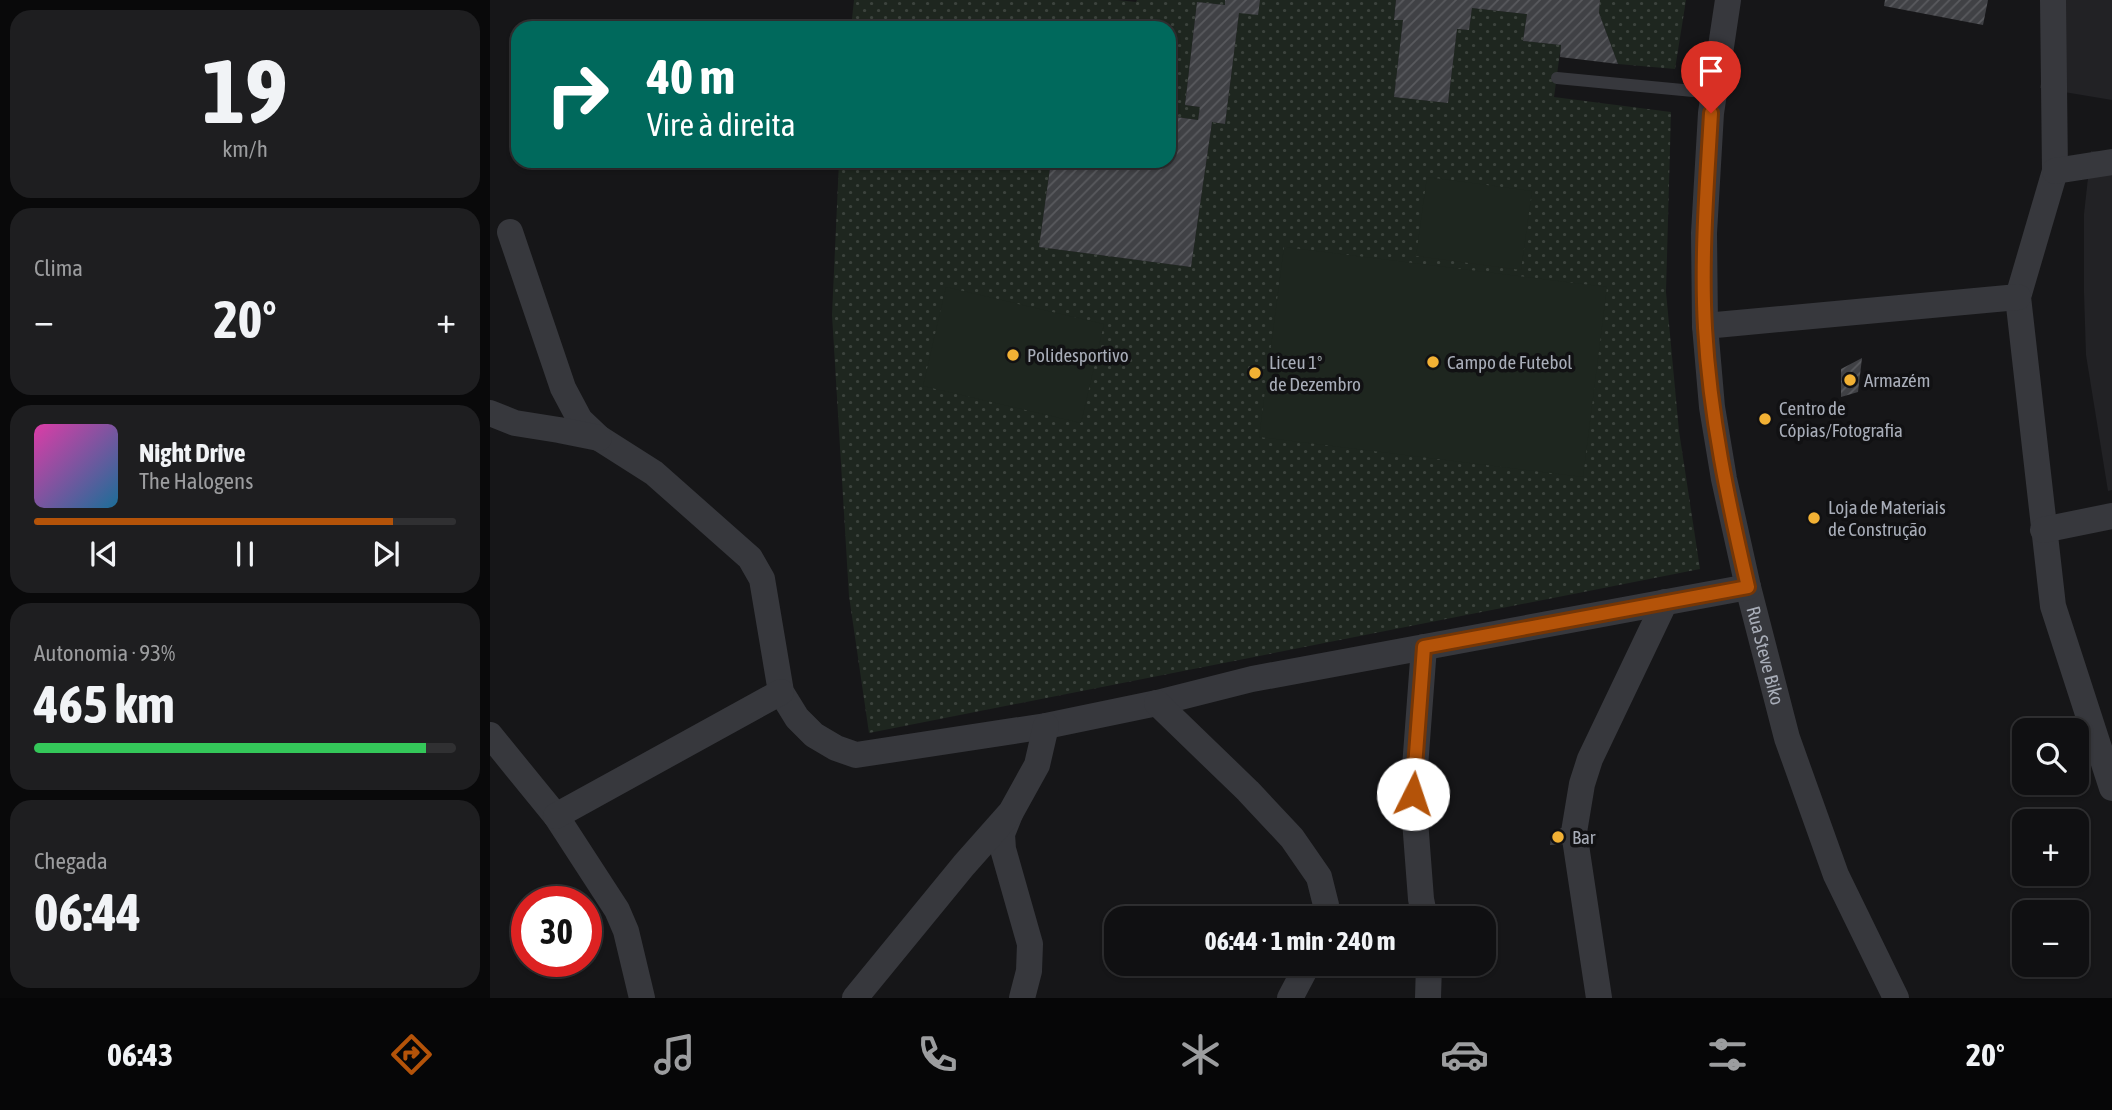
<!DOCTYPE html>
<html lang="pt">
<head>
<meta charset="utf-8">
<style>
	body { margin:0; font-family:"Asap Condensed",sans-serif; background:#1e1e20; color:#f1f3f6; height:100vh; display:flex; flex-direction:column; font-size:26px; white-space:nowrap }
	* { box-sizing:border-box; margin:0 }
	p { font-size:23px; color:#9c9d9f }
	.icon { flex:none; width:38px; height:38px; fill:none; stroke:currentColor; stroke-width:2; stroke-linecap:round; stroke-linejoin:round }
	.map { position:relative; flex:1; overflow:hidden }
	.panel { display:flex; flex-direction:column; gap:10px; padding:10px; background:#09090a; width:490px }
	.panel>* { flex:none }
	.top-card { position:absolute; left:21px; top:21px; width:665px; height:147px; border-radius:21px; box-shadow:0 2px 5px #0004,0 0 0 2px #303032; background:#00695c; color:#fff; overflow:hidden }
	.controls { position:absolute; left:1522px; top:718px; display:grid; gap:14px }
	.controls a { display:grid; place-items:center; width:77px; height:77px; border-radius:14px; background:#101012; box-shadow:0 2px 5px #0004,0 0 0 2px #303032; font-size:35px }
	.speed { position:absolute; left:21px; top:886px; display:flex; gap:14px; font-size:35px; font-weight:700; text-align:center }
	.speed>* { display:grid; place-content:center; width:91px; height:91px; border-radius:50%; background:#101012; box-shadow:0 2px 5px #0004,0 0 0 2px #303032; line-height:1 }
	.speed .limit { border:10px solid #d22; background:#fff; color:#111 }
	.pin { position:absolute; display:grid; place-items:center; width:60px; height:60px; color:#fff; margin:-72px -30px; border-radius:50% 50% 50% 0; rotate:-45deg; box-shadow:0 0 7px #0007 }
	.pin .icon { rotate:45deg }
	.me { position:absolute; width:77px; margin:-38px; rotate:4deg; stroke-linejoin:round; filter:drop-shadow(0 0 5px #0008) }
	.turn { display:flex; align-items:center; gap:24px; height:147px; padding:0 21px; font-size:32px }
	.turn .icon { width:91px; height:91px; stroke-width:2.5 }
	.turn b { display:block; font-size:49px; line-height:60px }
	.big { font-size:52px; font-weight:700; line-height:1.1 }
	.panel .widget { flex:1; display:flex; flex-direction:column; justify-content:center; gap:10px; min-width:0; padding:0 24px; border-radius:21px; background:#1e1e20 }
	.panel .dial { align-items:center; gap:0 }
	.dial b { font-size:91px; line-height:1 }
	.song { display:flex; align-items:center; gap:21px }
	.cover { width:84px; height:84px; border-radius:10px; background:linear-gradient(135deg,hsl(320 70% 55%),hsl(200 70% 35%)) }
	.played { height:7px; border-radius:4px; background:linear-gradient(90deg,#b45309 85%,#303032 85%) }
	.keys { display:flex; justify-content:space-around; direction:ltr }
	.heat { display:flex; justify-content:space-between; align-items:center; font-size:38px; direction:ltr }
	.charge { height:10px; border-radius:5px; background:linear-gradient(90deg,#34c759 93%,#303032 0) }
	.trip { position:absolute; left:614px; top:906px; width:392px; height:70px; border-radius:21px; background:#101012; box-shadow:0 2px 5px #0004,0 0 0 2px #303032; font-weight:700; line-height:70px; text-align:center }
	.dock { display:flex; height:112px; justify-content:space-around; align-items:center; background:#060607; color:#9c9d9f }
	.dock .icon { width:49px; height:49px }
	.dock .selected { color:#b45309 }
	.dock b { font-size:32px; color:#f1f3f6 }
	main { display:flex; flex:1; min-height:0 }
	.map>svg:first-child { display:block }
	.built { fill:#222225 }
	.grass { fill:url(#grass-dots) }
	.pitch { fill:#1e261f }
	.building { fill:url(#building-hatch) }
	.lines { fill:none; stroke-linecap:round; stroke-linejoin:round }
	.service { stroke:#37383d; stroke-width:12 }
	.minor { stroke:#37383d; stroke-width:26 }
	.route-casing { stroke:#753606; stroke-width:18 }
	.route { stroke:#b45309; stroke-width:12 }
	.poi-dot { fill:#f2b134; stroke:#111113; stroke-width:2.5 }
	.labels { text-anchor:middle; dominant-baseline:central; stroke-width:7; stroke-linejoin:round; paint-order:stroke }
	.poi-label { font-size:19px; fill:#a8adb8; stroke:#111113; text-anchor:start }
	.street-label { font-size:19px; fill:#a8adb8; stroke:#111113 }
</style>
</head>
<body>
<main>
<section class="panel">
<div class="widget dial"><b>19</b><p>km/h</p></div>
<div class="widget"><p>Clima</p>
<div class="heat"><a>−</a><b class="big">20°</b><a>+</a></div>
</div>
<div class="widget">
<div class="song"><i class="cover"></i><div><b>Night Drive</b><p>The Halogens</p></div></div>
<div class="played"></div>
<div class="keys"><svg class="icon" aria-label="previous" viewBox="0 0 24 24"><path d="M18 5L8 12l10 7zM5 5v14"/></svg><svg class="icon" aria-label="pause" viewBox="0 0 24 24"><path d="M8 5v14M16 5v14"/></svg><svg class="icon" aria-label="next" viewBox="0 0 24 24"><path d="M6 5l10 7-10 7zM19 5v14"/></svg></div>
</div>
<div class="widget"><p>Autonomia · 93%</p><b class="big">465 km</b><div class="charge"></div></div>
<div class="widget"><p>Chegada</p><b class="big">06:44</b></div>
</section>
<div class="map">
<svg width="1622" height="998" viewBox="0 0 1622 998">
	<defs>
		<pattern id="grass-dots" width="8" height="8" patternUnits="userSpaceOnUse" patternTransform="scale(1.75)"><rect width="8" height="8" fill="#1e261f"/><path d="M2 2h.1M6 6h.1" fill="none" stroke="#3c433d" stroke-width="1.8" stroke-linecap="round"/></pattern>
		<pattern id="building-hatch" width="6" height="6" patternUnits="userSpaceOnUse" patternTransform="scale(1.75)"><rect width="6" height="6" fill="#404145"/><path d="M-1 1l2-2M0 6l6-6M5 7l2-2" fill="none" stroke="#595a5e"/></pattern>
	</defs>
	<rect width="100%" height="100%" fill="#161618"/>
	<g class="built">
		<polygon points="1566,0 1622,0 1622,100 1550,88"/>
		<polygon points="1601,151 1622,153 1622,490 1618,491 1596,355 1594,293 1594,214"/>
	</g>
	<g class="grass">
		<polygon points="364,0 628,0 646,2 647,0 735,0 735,5 707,2 695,105 710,107 708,120 679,116 679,28 361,28"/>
		<polygon points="770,0 906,0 904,19 913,20 904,97 958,103 967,29 979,30 982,8 1037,14 1033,41 1071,45 1064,97 1181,112 1176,292 1189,431 1210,569 379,733 359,596 342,315 349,161 561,161 549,247 701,267 722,122 735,124 749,13"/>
		<polygon points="1110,0 1196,0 1185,69 1128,64 1109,13"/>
	</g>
	<g class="pitch">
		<polygon points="937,177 1042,191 1031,270 926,256"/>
		<polygon points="794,247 1117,287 1093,477 769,437"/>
		<polygon points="456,287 614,324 591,423 433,386"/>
	</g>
	<g class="building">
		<polygon points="735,0 770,0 768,15 749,13 735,124 722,122 701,267 549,247 561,161 679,161 679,116 708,120 710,107 695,105 707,2 735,5"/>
		<polygon points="906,0 1110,0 1109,13 1128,64 1070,57 1071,45 1033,41 1037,14 982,8 979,30 967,29 958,103 904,97 913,20 904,20"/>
		<polygon points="1395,0 1498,0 1493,25 1394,6"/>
		<polygon points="1372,358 1368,392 1351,397 1351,369"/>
		<polygon points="1073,828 1075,844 1060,845 1062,831"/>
	</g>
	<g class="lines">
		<polyline class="service" points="1067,78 1224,93"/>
		<g class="minor">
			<path id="s1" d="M1238,0L1221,113L1214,233L1215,326L1222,407L1234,479L1258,587L1297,738L1346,875L1406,998"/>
			<polyline points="1563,0 1565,171 1528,297 1563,606 1622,788"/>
			<polyline points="1565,171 1622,162"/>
			<polyline points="20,232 73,388 90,420 109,438 164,473 260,558 272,579 291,692 307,718 324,735 346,748 366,755 556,726 667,703 762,679 1258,587"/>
			<polyline points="1215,326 1528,297"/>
			<polyline points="0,413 25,423 69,430 109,438"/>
			<polyline points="1553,530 1622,516"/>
			<polyline points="934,647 923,794 931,899 935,919"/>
			<polyline points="667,703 758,791 802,838 829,877 836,905 835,919"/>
			<polyline points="0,735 66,816 127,910 136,931 152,998"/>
			<polyline points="520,814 512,834 513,849 540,944 539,971 532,998"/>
			<polyline points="66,816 291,692"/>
			<polyline points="365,998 474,865 521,812 547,765 556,726"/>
			<polyline points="800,998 818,964"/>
			<polyline points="938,998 939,964"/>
			<polyline points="1109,998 1084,832 1092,784 1100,759 1175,602"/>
		</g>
	</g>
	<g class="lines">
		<g class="route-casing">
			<path id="route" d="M923,794L934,647L1258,587C1238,501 1220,416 1215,328C1211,256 1217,185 1221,113"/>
		</g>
		<use href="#route" class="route"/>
	</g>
	<g class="poi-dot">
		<circle cx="523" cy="355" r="7"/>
		<circle cx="943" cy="362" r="7"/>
		<circle cx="765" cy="373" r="7"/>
		<circle cx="1360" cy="380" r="7"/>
		<circle cx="1275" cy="419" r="7"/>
		<circle cx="1324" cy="518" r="7"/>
		<circle cx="1068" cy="837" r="7"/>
	</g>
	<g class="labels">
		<g class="poi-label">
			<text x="537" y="355">Polidesportivo</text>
			<text x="779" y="362">Liceu 1º<tspan x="779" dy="22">de Dezembro</tspan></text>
			<text x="957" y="362">Campo de Futebol</text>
			<text x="1374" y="380">Armazém</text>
			<text x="1289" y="408">Centro de<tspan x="1289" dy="22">Cópias/Fotografia</tspan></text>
			<text x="1338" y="507">Loja de Materiais<tspan x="1338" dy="22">de Construção</tspan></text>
			<text x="1082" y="837">Bar</text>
		</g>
		<g class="street-label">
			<text stroke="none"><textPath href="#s1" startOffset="663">Rua Steve Biko</textPath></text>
		</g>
	</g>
</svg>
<div class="controls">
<a><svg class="icon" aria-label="search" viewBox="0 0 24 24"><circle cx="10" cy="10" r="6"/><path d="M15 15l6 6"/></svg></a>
<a>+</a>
<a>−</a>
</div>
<div class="speed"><div class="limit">30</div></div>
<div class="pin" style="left:1221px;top:113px;background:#d93025"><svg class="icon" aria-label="arrive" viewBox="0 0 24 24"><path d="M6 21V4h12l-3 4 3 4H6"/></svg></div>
<svg class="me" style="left:923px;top:794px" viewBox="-20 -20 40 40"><circle r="19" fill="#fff"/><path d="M0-13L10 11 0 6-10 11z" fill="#b45309"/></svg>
<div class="trip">06:44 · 1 min · 240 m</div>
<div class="top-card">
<div class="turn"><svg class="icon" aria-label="right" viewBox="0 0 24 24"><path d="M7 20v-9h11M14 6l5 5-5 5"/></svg><div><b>40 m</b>Vire à direita</div></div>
</div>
</div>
</main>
<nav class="dock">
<b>06:43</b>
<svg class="icon selected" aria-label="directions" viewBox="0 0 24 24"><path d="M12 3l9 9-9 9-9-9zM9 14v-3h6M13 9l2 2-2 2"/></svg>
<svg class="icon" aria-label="music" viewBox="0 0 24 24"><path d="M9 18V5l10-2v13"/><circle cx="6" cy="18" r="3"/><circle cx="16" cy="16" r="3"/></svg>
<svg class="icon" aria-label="phone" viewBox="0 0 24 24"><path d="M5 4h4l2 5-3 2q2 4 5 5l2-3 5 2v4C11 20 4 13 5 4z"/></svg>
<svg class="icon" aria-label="climate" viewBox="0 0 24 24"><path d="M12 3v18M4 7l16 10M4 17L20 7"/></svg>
<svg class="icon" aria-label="car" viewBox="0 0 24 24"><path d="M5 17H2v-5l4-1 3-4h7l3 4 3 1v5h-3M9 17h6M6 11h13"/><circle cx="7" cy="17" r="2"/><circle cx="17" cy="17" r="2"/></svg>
<svg class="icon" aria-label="filters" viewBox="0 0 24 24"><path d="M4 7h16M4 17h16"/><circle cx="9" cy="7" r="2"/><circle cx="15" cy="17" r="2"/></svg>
<b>20°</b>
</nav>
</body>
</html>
